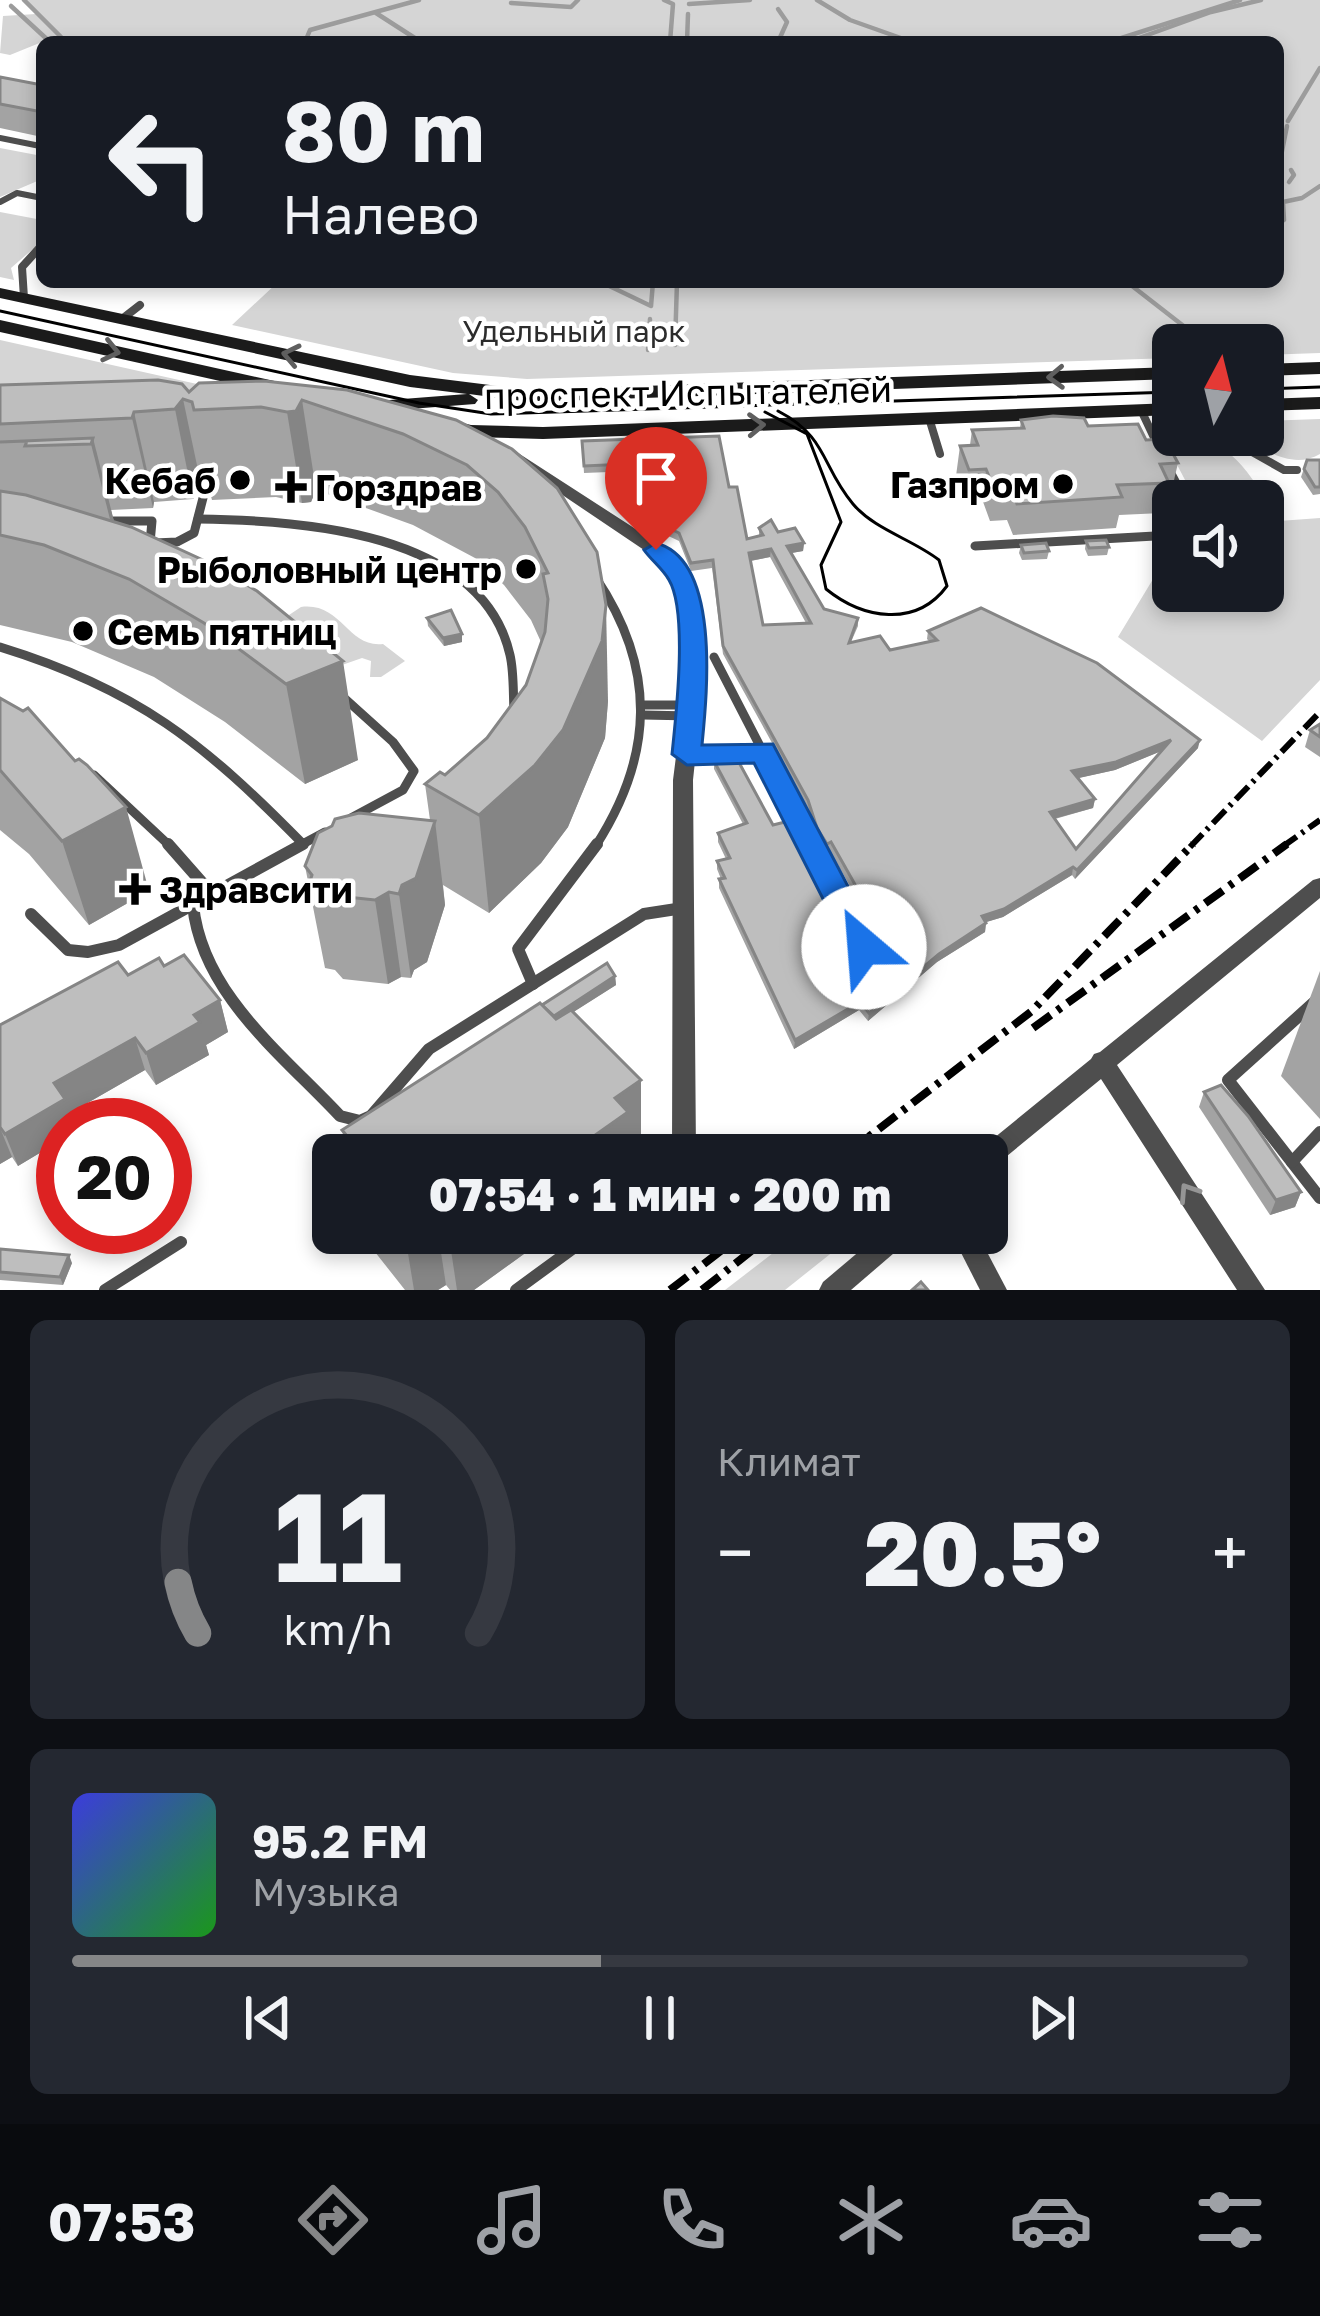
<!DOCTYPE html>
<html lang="ru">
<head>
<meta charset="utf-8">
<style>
	body { margin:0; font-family:"Golos Text",sans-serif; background:#242831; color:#f1f3f6; height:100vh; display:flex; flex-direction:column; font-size:45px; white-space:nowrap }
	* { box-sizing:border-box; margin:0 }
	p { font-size:39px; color:#9ea1a6 }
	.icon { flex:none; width:66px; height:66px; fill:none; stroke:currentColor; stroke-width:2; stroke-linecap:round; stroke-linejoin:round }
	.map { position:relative; height:1290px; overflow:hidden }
	.details { display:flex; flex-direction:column; gap:30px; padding:30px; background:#0d0f14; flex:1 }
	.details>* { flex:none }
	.guide { position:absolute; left:36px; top:36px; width:1248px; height:252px; border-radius:18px; box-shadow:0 6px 18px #0003; background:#171b24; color:#f1f3f6; overflow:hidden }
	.needle { width:78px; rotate:7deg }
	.fabs { position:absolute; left:1152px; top:324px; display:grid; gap:24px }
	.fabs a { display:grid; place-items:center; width:132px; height:132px; border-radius:18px; background:#171b24; box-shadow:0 6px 18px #0003; font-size:60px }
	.speed { position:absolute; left:36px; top:1098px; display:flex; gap:24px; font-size:60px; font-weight:700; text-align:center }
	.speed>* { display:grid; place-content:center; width:156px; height:156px; border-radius:50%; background:#171b24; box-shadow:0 6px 18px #0003; line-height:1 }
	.speed .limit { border:18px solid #d22; background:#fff; color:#111 }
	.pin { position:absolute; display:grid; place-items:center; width:102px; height:102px; color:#fff; margin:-123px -51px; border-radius:50% 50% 50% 0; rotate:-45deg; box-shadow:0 0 12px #0007 }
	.pin .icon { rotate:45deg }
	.me { position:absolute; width:132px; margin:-66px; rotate:333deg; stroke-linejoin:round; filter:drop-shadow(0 0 9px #0008) }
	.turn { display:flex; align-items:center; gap:42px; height:252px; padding:0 48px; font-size:54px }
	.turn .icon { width:156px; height:156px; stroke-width:2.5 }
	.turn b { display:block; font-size:84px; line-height:102px }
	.big { font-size:90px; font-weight:800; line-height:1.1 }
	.details .tile { flex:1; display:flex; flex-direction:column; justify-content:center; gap:18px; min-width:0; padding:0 42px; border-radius:18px; background:#242831 }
	.details .dial { align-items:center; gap:0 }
	.dial svg { height:312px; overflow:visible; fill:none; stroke:#363941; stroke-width:7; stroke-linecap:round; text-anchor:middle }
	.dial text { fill:#f1f3f6; stroke:none }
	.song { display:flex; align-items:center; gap:36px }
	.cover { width:144px; height:144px; border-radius:18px; background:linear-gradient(135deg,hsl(240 70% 55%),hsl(120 70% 35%)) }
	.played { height:12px; border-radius:6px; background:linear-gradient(90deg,#858687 45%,#363941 45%) }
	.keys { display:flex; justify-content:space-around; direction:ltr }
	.heat { display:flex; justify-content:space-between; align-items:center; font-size:66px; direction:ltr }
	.details .tiles { flex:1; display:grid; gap:30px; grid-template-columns:1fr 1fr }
	.tile:last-child { grid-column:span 2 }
	.trip { position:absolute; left:312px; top:1134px; width:696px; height:120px; border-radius:18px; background:#171b24; box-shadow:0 6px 18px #0003; font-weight:800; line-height:120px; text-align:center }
	.tab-bar { display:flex; height:192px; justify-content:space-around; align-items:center; background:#090b0e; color:#9ea1a6 }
	.tab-bar .icon { width:84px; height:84px }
	.tab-bar .current { color:#858687 }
	.tab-bar b { font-size:54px; color:#f1f3f6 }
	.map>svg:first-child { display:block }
	.green { fill:#d5d5d5 }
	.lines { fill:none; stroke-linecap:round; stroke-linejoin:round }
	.stream { stroke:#9c9c9c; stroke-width:4.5 }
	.service-far3 { stroke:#4e4e4e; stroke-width:6 }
	.service-far2 { stroke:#4e4e4e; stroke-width:8 }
	.service-far1 { stroke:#4e4e4e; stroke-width:9 }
	.service { stroke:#4e4e4e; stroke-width:12 }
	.minor { fill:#4e4e4e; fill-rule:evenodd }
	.secondary { fill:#1b1b1b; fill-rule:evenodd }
	.tram { stroke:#000; stroke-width:3 }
	.rail-far1 { stroke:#000; stroke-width:6; stroke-dasharray:18 6 3 6; stroke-linecap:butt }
	.rail { stroke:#000; stroke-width:8; stroke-dasharray:22 8 4.5 8; stroke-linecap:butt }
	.wall { fill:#a3a3a3; fill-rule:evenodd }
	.shaded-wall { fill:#858585 }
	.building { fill:#bebebe; stroke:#858585; stroke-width:3; fill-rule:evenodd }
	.oneway { stroke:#5f5f5f }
	.oneway2 { stroke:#959595 }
	.route { fill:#1a73e8; stroke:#114b97; stroke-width:3 }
	.poi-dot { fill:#000; stroke:#fff; stroke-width:4.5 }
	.labels { text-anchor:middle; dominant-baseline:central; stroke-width:9; stroke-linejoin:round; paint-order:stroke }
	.far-park-label { font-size:30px; fill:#2c2c2c; stroke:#fff }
	.street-label { font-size:36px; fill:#000; stroke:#fff }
	.poi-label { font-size:36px; font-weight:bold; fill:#000; stroke:#fff; text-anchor:end }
</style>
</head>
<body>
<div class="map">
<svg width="1320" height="1290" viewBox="0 0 1320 1290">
	<rect width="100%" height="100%" fill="#fff"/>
	<g class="green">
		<polygon points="24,0 1320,0 1320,353 1263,355 1263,345 1173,345 1173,358 527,379 453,373 232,325 278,282 1278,282 1278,42 42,42 10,55 0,53 3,16 36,14"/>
		<polygon points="0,148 42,156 42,179 0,197"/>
		<polygon points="0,212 42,220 42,241 11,268 14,280 0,277"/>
		<polygon points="0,340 197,384 177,402 0,408"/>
		<path d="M1320,419V454C1291,471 1263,448 1237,435H1263V421Z"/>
		<path d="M1161,434C1228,431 1247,469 1279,521L1320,518V680L1262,741L1118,637L1173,546V591H1263V501H1196Z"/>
		<path d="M301,607C342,602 347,648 383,644L405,661L381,677H370L371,661L362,658L342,665L321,651L322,641H306L283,619Z"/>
		<polygon points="799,1233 826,1233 839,1247 785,1290 725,1290"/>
	</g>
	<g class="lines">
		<g class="stream">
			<polyline points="24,0 63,39"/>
			<polyline points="664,0 673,4 670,42"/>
			<polyline points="817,0 850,20 912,42"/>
			<polyline points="511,3 571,7 578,0"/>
			<polyline points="689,4 750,0"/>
			<polyline points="11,6 50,42"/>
			<polyline points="778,9 787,22 778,42"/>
			<polyline points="376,13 421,42"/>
			<polyline points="305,42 310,30 419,0"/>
			<polyline points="687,42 688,14"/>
			<polyline points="1109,42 1240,0"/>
			<polyline points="1128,42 1211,12 1261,0"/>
			<polyline points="1288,121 1320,68"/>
			<polyline points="1281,156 1287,126"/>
			<polyline points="1289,182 1294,175 1291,170"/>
			<polyline points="1278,224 1284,220 1283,202 1302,198 1320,186"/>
			<polyline points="601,282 651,306 653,282"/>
			<polyline points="1127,282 1208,345"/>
			<polyline points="675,345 677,282"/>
			<polyline points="648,350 650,319"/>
		</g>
		<g class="service-far3">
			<polyline points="0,138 40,146"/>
			<polyline points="0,202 17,193 42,198"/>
		</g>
		<g class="service-far2">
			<polyline points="24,298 22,267 42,245"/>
			<polyline points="122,319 140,305"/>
			<polyline points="1141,410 1159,448"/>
			<polyline points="929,418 940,454"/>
			<polyline points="1222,435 1284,470 1297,470"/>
			<polyline points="1169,469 1184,497"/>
		</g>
		<g class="service-far1">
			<polyline points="1182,494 1186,501"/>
			<path d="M198,519C299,520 482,531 510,655C514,672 513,693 514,711"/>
			<polyline points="107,521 152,521 150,543"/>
			<polyline points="155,543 177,542 194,533 203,498"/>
			<polyline points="975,546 1173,535"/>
			<path d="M0,647C137,689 204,743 303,844"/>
			<polyline points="714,657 812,847"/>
			<polyline points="342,696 393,742 414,771 403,790 351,818"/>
			<polyline points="644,705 693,705"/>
			<polyline points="643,715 692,716"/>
			<polyline points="687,754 732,757 763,752"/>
			<polyline points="94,775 171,847"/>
			<polyline points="297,847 325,832"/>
			<path d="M595,847C654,756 657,669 596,578"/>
		</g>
		<g class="service">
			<polyline points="168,844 212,894"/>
			<polyline points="810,844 884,987"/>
			<path d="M193,905C202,994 282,1054 340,1116L360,1121L371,1116L429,1049L644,914L683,908"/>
			<polyline points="31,914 68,950 88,952 119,945 303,844"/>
			<polyline points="533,984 518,949 597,844"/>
			<polyline points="1320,997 1228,1080 1320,1198"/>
			<polyline points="1292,1162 1320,1132"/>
			<polyline points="105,1290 181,1242"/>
			<polyline points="516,1290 594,1233"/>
		</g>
		<g class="minor">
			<polygon points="515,451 662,546 688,574 697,596 703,686 693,780 696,1155 672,1155 673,780 685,686 679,596 674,580 650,554 509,459 507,456"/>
			<polygon points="1320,878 1320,898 1117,1065 1265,1290 1237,1290 1101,1079 996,1165 987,1169 987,1155 976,1155 978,1151 1091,1059 1094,1054 1100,1052 1313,880"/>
			<polygon points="881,1233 912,1233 908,1241 851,1290 819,1290 823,1282"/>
			<polygon points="951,1233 977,1233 1007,1290 980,1290"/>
		</g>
		<g class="secondary">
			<polygon points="0,288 410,375 530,390 1173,367 1173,379 530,402 469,394 478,400 475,404 371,412 364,410 364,402 467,394 410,387 0,298"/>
			<polygon points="0,320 279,382 289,388 279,394 0,332"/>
			<polygon points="1320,362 1320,374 1263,376 1263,364"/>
			<polygon points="1320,397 1320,409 1263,411 1263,399"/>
			<polygon points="1173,403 1173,415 543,439 471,437 440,429 437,425 447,419 471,425 543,427"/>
		</g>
		<g class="tram">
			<polyline points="0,311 419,403 491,414 1173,392"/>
			<polyline points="1263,389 1320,387"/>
			<path d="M765,412L807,434L841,522L821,565L826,589C863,619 916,628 947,586L939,560C912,539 875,530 853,504C821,466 828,437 778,411"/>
		</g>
		<g class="rail-far1">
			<polyline points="1190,847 1320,712"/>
			<polyline points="1282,847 1320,820"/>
		</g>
		<g class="rail">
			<polyline points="1033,1028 1287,844"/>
			<polyline points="845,1155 1032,1011 1193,844"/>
			<polyline points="670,1290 744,1233"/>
			<polyline points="702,1290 774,1233"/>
		</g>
	</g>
	<g class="wall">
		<polygon points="0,77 42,85 42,137 0,128"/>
		<polygon points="264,381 512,449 608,701 605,738 568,827 541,863 489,913 443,885 445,905 427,962 414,970 411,978 401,977 388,984 343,979 335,970 325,968 305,866 430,820 425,784 445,775 487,738 526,685 541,642 531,620 504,585 475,558 413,525 316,490 311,502 302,503 276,497 212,500 210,493 202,489 193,499 154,502 153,508 111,510 114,522 216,566 358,760 305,784 225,722 154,677 72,642 0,625 0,385 189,392"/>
		<polygon points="1021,420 1088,426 1146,440 1178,463 1171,493 1167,493 1162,513 1119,515 1116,528 1013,535 1007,520 990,521 982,499 964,500 956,476 960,446 970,445 972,430 1020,428"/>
		<path d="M719,436L729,487L747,539L759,536V528L778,532L804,543L803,551L791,553L824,609L858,618V626L851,642L890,650L929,641L927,639L928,631L1198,748L1075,879L1072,875L1003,917L986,922L985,932L937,962L868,1021L859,1010L794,1049L719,888V879H721L717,869V861L726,859L718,842V833L743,824L714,769V761L773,825L874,988H889L901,976L830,851L826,853L816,836L808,808L723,654L712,568L691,571L679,541L643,524V516L646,514L638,511V503L684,469L584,473L582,441ZM770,557L806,623L763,625L751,561ZM1161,751L1076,849L1055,819L1093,808L1095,799L1078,778L1115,770Z"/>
		<polygon points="1307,460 1320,460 1320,494 1313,495 1301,477"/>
		<polygon points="1086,541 1109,547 1107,555 1088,556 1085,549"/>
		<polygon points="1021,545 1049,551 1047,559 1022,560 1019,553"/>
		<polygon points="427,618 462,642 444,646 428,626"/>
		<polygon points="0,698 149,891 89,925 29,854 0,830"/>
		<polygon points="1320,724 1320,757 1305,747 1310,730"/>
		<polygon points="164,966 220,1000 228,1032 206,1045 209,1055 156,1085 145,1070 70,1113 75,1125 63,1125 63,1139 18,1166 12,1157 0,1164 0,1025 128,975"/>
		<polygon points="1320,971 1320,1119 1281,1076"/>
		<polygon points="615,976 616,985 573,1012 641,1146 629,1155 347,1155 342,1130"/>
		<polygon points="1204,1092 1301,1192 1295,1207 1270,1215 1199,1107"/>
		<polygon points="360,1233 553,1233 474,1290 450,1290 446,1285 438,1290 405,1290"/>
		<polygon points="0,1249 72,1263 63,1285 0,1280"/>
	</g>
	<g class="shaded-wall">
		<polygon points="183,399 202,489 193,499 175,409"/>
		<polygon points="302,400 316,490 311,502 302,503 287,412"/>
		<polygon points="134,412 154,502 153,508 132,418"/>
		<polygon points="93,438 116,529 114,535 91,444"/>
		<polygon points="804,543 803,551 786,554 787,546"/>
		<polygon points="771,549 770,557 749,561 749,553"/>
		<polygon points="606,605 608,701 605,738 568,827 541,863 489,913 479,815"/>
		<polygon points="462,634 462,642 444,646 443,638"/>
		<polygon points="343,661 358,760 305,784 286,684"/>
		<polygon points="1171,740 1169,748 1115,770 1070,780 1072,771"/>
		<polygon points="1200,740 1198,748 1075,879 1077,870"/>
		<polygon points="1095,799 1093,808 1049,820 1050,812"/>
		<polygon points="126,807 149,891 89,925 62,841"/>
		<polygon points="435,821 445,905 427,962 414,970 411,978 399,894"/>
		<polygon points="1073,867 1072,875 1003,917 980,924 982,916"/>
		<polygon points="389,892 401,977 388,984 375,900"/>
		<polygon points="986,923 985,932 937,962 868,1021 869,1013 939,954"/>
		<polygon points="615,976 616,985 550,1027 550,1019"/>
		<polygon points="220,1000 228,1032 206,1045 209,1055 156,1085 146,1053 194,1015"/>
		<polygon points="860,1002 859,1010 794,1049 795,1040"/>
		<polygon points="135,1038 145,1070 70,1113 75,1125 63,1125 63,1139 18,1166 5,1134 54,1083"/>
		<polygon points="641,1080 641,1146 629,1155 567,1155 615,1098"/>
		<polygon points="0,1128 12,1157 0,1164"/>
		<polygon points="1301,1192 1295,1207 1270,1215 1276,1200"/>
		<polygon points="418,1233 438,1233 446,1285 438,1290 414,1290 406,1241"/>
		<polygon points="456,1233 553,1233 474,1290 457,1290 449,1237"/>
		<polygon points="69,1255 72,1263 63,1285 60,1277"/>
	</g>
	<g class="building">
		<polygon points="0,77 42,85 42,112 0,104"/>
		<polygon points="158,380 182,384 189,392 199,383 264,381 347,390 456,420 512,449 557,488 597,552 606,605 602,641 563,730 535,765 479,815 425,784 440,772 445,775 487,738 526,685 545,632 548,599 543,574 548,573 525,527 498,492 467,465 403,434 302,400 296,411 287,412 261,407 194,410 192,402 183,399 175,409 134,412 132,418 0,424 0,385"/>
		<polygon points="1053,416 1084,418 1088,426 1138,424 1146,440 1165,439 1178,463 1160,464 1169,483 1117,485 1122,497 1017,504 1012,490 995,491 986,469 969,470 960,446 978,445 972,430 1024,428 1021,420"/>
		<path d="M719,436L729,487H737L747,539L763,535L759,528L771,520L778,532L795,528L804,543L787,546L824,609L858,618L849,643L880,636L890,650L937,640L928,631L981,608L1097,663L1200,740L1077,870L1073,867L1004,909L982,916L986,923L939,954L869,1013L860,1002L795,1040L719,879L725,878L717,861L730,858L718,833L747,823L714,761L736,757L773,825L793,820L874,988H889L905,973L831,842L827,844L817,828L808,800L723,646L713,560L691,563L679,533L643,516L653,509L638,503L695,461L584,466L582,441ZM771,549L811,623L763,625L749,553ZM1171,740L1076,849L1050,812L1095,799L1072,771L1116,762Z"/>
		<polygon points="93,438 91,444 25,446 27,441 0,442"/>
		<polygon points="1307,460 1320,460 1320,487 1315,487 1304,469"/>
		<polygon points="0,491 26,495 131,527 216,566 257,591 343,661 286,684 204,623 129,579 44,545 0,535"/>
		<polygon points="1106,540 1109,547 1089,548 1086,541"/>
		<polygon points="1046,543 1049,551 1024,553 1021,545"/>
		<polygon points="451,610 462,634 443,638 427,618"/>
		<polygon points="0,698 23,711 28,708 75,761 79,759 87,765 126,807 62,841 0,770"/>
		<polygon points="1320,724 1320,737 1310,730"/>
		<polygon points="359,813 435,821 416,878 402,885 399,894 389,892 375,900 328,895 320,885 309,884 312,875 305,866 318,833 332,826 335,819"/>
		<polygon points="184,955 220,1000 194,1015 200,1022 146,1053 135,1038 54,1083 65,1099 5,1134 0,1127 0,1025 118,962 128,975 159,958 164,966"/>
		<polygon points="607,963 615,976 554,1016 542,1005"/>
		<polygon points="540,1003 556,1019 571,1010 641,1080 615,1098 628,1112 567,1155 347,1155 357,1148 342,1130"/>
		<polygon points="1221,1085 1248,1116 1301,1192 1276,1200 1204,1092"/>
		<polygon points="399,1233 418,1233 406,1241"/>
		<polygon points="0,1249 69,1255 60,1277 0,1272"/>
		<polygon points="921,1282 928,1290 912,1290"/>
	</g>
	<defs><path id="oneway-chevron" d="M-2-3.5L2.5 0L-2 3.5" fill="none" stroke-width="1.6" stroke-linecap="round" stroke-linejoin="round" transform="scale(3)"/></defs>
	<g class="oneway">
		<use href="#oneway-chevron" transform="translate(111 351) rotate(13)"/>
		<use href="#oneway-chevron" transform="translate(291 355) rotate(-168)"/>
		<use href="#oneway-chevron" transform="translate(1056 377) rotate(178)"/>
		<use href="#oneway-chevron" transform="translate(756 425) rotate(-2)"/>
	</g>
	<use class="oneway2" href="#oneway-chevron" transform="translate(1188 1192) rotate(-123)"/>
	<path class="route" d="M656,543C721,560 707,694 702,745L773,744L880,947L876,956L864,960L852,956L754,763L687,765L672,754C676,716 688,612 669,580C663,569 651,560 644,550Z"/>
	<g class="poi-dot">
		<circle cx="240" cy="480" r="12"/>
		<circle cx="1063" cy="484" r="12"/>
		<path d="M285 469h12v12h12v12h-12v12h-12v-12h-12v-12h12z"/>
		<circle cx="526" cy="569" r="12"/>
		<circle cx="83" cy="631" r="12"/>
		<path d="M129 871h12v12h12v12h-12v12h-12v-12h-12v-12h12z"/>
	</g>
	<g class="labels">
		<g class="far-park-label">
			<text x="574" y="331">Удельный парк</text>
		</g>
		<g class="street-label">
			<text transform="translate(688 392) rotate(-1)">проспект Испытателей</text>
		</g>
		<g class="poi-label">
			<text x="216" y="480">Кебаб</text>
			<text x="1039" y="484">Газпром</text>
			<text x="315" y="487" text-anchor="start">Горздрав</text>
			<text x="502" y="569">Рыболовный центр</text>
			<text x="107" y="631" text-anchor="start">Семь пятниц</text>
			<text x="159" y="889" text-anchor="start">Здравсити</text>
		</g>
	</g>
</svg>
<div class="fabs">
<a><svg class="needle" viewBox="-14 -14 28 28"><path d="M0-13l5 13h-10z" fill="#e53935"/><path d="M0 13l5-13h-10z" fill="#9ea1a6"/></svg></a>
<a><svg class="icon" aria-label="sound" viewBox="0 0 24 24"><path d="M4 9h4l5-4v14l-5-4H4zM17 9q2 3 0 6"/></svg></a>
</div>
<div class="speed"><div class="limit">20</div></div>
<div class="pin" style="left:656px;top:550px;background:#d93025"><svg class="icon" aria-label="arrive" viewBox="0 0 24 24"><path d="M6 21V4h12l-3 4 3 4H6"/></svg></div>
<svg class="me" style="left:864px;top:947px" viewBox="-20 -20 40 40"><circle r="19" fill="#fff"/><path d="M0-13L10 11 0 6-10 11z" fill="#1a73e8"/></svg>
<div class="trip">07:54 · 1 мин · 200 m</div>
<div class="guide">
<div class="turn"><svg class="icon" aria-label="left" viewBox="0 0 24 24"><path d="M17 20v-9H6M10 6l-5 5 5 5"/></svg><div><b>80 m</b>Налево</div></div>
</div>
</div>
<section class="details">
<div class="tiles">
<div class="tile dial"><svg viewBox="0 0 100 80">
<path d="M14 69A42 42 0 1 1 86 69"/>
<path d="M14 69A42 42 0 0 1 9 56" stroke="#858687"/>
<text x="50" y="56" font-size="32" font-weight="700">11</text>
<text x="50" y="72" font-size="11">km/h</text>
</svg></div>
<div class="tile"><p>Климат</p>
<div class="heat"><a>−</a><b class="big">20.5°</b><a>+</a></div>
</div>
<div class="tile">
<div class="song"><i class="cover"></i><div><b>95.2 FM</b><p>Музыка</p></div></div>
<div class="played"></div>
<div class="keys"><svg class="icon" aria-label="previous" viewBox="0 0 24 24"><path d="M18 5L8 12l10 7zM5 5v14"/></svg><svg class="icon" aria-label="pause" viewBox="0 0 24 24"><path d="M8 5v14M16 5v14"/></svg><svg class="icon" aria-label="next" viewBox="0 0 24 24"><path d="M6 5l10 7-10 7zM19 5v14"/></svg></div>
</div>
</div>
</section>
<nav class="tab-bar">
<b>07:53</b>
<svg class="icon current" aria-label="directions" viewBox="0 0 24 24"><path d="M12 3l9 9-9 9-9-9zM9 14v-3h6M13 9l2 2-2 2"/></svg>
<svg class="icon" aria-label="music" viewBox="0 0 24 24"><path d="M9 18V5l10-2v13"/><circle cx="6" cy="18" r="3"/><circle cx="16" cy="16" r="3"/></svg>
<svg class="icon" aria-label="phone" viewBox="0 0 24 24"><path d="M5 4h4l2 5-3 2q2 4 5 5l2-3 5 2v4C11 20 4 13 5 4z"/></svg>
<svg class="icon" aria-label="climate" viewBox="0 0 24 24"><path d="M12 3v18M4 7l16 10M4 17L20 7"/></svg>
<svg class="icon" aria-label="car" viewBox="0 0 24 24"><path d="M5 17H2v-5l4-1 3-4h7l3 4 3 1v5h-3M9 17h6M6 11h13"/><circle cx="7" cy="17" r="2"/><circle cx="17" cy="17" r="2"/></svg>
<svg class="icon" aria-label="filters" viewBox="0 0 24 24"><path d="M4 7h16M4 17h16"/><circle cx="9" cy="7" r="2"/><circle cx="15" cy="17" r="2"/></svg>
</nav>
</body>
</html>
